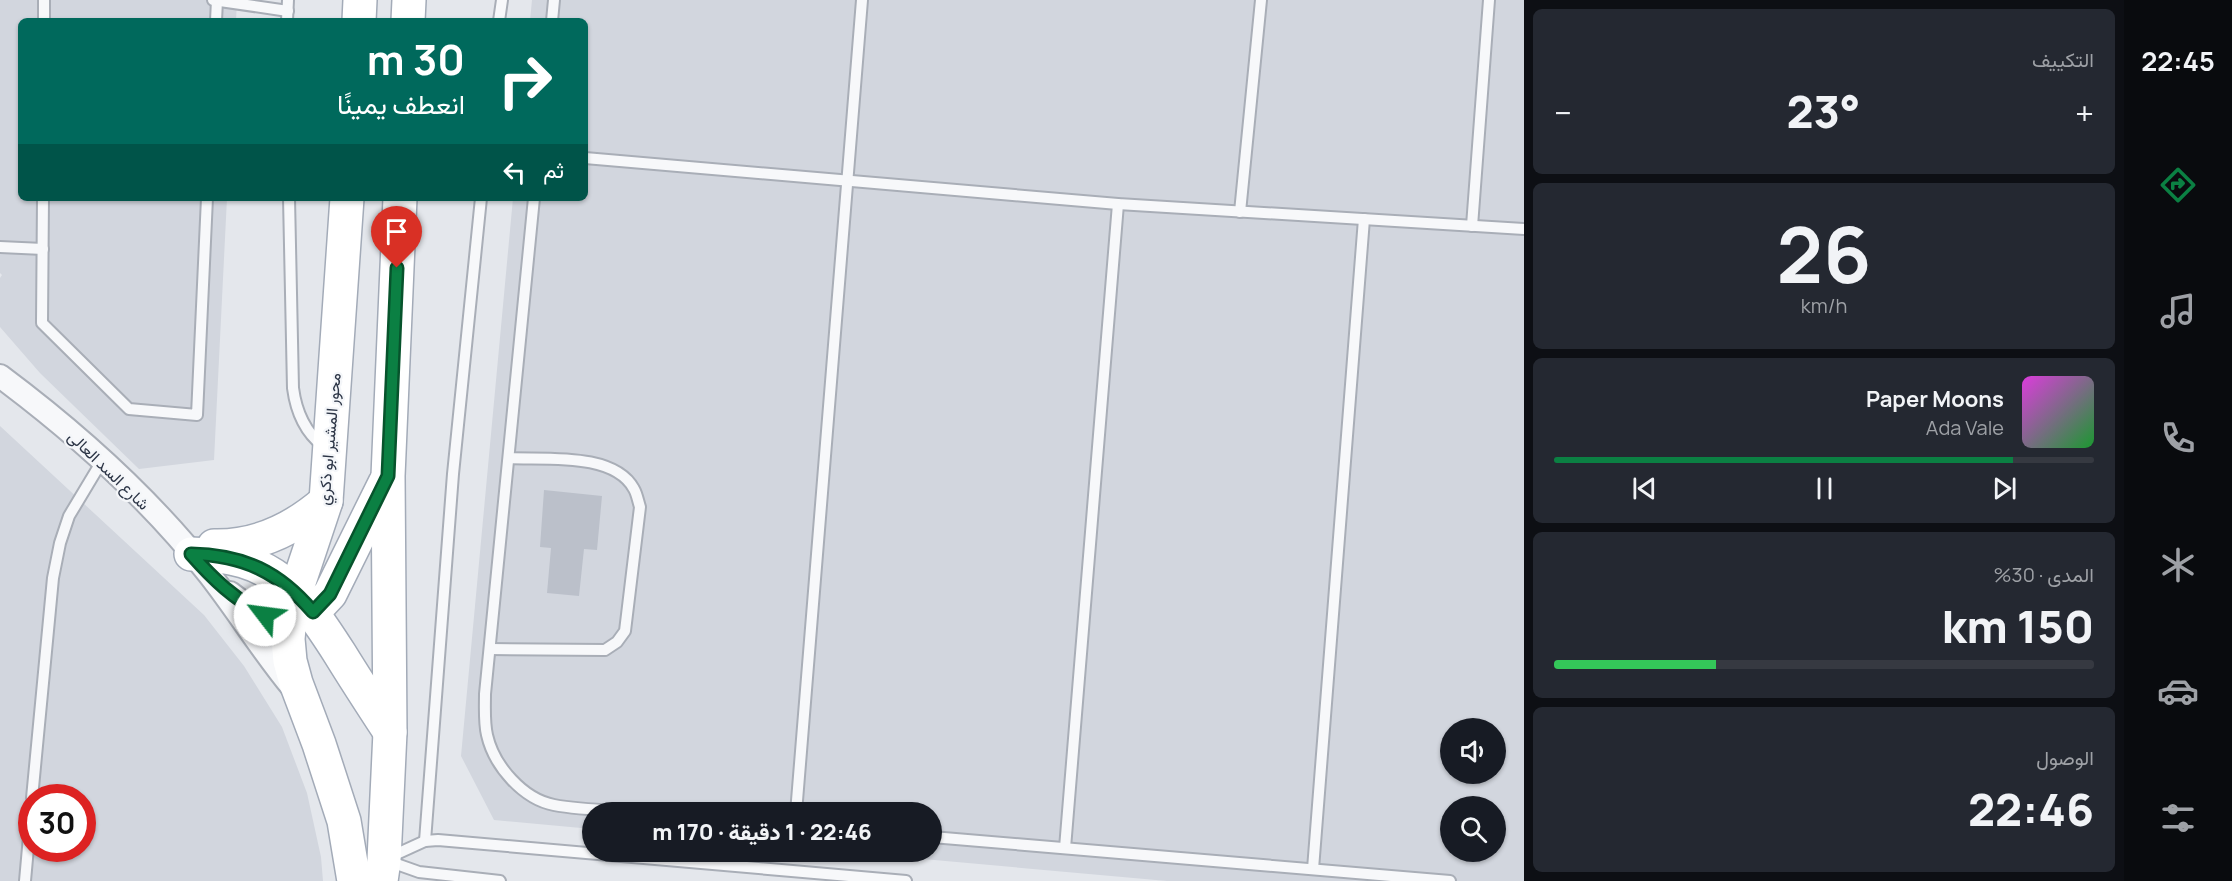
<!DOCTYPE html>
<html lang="ar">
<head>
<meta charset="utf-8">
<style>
	body { margin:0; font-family:Manrope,Vazirmatn,sans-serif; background:#242831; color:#f1f3f6; direction:rtl; height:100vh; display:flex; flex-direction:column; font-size:22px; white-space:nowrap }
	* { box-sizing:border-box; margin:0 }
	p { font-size:20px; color:#9ea1a6 }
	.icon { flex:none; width:33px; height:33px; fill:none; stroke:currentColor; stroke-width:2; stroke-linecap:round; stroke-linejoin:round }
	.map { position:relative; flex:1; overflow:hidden; direction:ltr }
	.drawer { display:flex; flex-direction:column; gap:9px; padding:9px; background:#0d0f14; width:600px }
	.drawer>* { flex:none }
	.guide { position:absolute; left:18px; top:18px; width:570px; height:183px; border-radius:9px; box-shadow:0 2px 4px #0004; direction:rtl; background:#00695c; color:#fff; overflow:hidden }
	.buttons { position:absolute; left:1440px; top:718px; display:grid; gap:12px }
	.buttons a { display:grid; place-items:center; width:66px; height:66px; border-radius:50%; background:#171b24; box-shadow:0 2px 4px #0004; font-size:30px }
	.speed { position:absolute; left:18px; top:784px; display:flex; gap:12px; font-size:30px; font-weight:700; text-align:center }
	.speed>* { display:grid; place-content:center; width:78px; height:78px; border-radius:50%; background:#171b24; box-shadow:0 2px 4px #0004; line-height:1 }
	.speed .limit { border:9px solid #d22; background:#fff; color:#111 }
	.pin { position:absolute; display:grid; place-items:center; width:51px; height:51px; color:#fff; margin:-62px -26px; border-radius:50% 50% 50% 0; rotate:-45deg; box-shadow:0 0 6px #0007 }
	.pin .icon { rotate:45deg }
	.me { position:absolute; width:66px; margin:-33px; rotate:300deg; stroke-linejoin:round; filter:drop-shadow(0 0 4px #0008) }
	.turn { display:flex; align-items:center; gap:21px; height:126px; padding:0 24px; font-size:27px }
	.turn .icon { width:78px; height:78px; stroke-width:2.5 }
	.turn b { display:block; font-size:42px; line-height:51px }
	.then { display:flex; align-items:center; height:57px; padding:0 24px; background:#0003; gap:12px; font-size:22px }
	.big { font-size:45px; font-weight:800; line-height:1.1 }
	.drawer .card { flex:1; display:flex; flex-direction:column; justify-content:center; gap:9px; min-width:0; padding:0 21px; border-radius:9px; background:#242831 }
	.drawer .dial { align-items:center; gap:0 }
	.dial b { font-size:78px; line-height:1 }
	.song { display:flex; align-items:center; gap:18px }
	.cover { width:72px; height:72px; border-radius:9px; background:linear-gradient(135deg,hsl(300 70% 55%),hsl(130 70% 35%)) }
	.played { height:6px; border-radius:3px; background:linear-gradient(90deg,#0b8043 85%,#363941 85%) }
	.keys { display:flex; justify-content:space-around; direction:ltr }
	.heat { display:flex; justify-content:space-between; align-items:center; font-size:33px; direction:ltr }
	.charge { height:9px; border-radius:4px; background:linear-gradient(90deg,#34c759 30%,#363941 0) }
	.trip { position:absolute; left:582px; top:802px; width:360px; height:60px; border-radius:30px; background:#171b24; box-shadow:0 2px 4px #0004; font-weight:800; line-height:60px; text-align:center; direction:rtl }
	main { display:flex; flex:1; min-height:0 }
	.tab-bar { display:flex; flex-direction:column; width:108px; justify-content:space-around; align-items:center; background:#090b0e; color:#9ea1a6 }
	.tab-bar .icon { width:42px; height:42px }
	.tab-bar .on { color:#0b8043 }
	.tab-bar b { font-size:27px; color:#f1f3f6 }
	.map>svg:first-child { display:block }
	.built { fill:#d2d6de; fill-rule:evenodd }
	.building { fill:#bbc0ca }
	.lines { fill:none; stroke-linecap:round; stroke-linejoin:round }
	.service-casing { stroke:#a9aeb7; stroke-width:14 }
	.minor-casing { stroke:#a9aeb7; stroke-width:26 }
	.primary-casing { stroke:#a3abb8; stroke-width:36 }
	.service { stroke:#f7f8fa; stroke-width:10 }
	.minor { stroke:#f7f8fa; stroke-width:22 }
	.primary { stroke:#fff; stroke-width:33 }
	.route-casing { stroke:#07532c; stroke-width:15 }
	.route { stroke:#0b8043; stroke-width:10 }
	.labels { text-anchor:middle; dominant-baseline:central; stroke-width:4.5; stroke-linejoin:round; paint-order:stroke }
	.street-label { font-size:16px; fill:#2b3445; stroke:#f4f6f9 }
</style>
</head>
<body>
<main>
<nav class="tab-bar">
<b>22:45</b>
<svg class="icon on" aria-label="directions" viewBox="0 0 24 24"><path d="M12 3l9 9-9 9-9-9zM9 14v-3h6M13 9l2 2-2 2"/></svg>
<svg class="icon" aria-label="music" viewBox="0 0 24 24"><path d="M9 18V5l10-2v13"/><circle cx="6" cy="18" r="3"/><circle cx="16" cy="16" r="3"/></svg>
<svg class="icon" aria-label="phone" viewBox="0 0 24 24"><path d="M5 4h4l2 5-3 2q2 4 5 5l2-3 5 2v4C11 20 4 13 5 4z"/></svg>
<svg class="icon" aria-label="climate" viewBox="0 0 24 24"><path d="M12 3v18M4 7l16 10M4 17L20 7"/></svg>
<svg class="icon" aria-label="car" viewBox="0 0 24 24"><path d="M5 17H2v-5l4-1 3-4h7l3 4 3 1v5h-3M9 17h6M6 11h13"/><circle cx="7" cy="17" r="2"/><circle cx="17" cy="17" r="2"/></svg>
<svg class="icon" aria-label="filters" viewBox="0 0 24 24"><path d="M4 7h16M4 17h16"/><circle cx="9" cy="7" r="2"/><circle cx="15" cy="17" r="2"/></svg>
</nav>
<section class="drawer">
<div class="card"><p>التكييف</p>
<div class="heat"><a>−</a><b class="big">23°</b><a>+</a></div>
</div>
<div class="card dial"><b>26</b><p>km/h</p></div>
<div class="card">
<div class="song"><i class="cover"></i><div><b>Paper Moons</b><p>Ada Vale</p></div></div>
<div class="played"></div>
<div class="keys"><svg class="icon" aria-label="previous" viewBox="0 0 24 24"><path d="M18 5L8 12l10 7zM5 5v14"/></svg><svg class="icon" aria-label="pause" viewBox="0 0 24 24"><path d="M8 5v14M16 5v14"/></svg><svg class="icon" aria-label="next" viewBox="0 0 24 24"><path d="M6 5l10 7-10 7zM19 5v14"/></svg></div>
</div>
<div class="card"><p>المدى · 30%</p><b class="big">150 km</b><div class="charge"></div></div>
<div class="card"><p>الوصول</p><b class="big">22:46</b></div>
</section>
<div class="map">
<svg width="1524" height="881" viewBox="0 0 1524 881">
	<rect width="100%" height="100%" fill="#e4e7ec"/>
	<g class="built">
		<polygon points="0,0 237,0 236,21 21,21 21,198 227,198 214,460 139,469 40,373 0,327 0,278 2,275 0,273"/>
		<path d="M532,0H1524V881H1167L845,852H932V813H592V829L494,820L461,756L513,198H585V21H530ZM1450,729H1496V774H1450ZM1450,807H1496V852H1450Z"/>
		<path d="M0,426L204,615L244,666L282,727L307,793L321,857L323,881H0ZM32,798H82V849H32Z"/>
	</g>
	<polygon class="building" points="544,490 602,496 597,550 584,549 579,596 547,593 551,548 540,547"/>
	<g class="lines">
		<g class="service-casing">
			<g id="service">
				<polyline points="213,0 288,11"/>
				<polyline points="44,21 44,0"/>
				<polyline points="216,21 217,0"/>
				<polyline points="287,21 288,0"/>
				<polyline points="499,21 502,0"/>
				<polyline points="552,21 554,0"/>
				<polyline points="585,158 1118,204 1524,229"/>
				<polyline points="43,198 42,323 129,409 197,415 207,198"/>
				<path d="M289,198L293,388C296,411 305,432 323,446"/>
				<path d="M534,198L485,694C485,708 484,722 487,735C494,766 523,799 554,805C586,811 619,810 651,813"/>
				<polyline points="1240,212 1261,0"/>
				<polyline points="1472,226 1489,0"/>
				<polyline points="0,247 43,249"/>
				<path d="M490,649L605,650L617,642L625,631L640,507C638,501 637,494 634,489C614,452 545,460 509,458"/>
				<polyline points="32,798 53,578 60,543 69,516 102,461"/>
				<polyline points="796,813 862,0"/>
				<polyline points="932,837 1450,881"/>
				<polyline points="425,841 453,474 481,198"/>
				<polyline points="1065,848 1118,204"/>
				<polyline points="390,857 425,841 438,840 906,881"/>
				<polyline points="388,861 419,872 500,881"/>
				<polyline points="1313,869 1364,219"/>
				<polyline points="25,881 32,803"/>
			</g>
		</g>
		<g class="minor-casing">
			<g id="minor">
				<path d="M0,376C75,432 151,500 209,574C238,611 263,652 293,688"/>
				<path d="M230,593C250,609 276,626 303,617"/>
			</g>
		</g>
		<g class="primary-casing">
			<g id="primary">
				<polyline points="359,21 360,0"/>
				<polyline points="408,21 409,0"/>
				<polyline points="347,198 326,501 291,606 288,639 290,661 296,683 319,744 344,821 354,881"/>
				<path d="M214,546C257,547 294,529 326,501"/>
				<path d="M191,554C273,555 299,590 340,654C356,680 373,706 390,732"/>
				<polyline points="313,612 330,594 385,483"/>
				<polyline points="381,881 384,860 390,732 388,476 400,198"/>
			</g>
		</g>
		<use href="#service" class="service"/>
		<use href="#minor" class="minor"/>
		<use href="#primary" class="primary"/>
	</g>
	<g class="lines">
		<g class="route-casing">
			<path id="route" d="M265,615C235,600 213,579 191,554C244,555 279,572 313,612L330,594L388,476L397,268"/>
		</g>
		<use href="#route" class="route"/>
	</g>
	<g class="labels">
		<g class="street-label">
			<text transform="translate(329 439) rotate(-85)">محور المشير ابو ذكري</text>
			<text transform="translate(109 470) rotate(44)">شارع السد العالى</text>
		</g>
	</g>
</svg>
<div class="buttons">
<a><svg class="icon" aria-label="sound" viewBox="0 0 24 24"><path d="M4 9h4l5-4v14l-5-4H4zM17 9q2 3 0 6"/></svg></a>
<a><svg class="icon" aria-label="search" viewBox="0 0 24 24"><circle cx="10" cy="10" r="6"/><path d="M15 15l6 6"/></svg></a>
</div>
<div class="speed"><div class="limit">30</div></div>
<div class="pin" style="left:397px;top:268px;background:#d93025"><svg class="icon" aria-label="arrive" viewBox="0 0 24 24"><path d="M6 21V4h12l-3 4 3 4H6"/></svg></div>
<svg class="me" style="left:265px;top:615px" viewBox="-20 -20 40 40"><circle r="19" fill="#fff"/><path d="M0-13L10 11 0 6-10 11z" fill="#0b8043"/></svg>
<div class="trip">22:46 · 1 دقيقة · 170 m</div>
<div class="guide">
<div class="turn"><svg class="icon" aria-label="right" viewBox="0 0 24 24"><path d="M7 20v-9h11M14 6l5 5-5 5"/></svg><div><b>30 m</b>انعطف يمينًا</div></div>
<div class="then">ثم<svg class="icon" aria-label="left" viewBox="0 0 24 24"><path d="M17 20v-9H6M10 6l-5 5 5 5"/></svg></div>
</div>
</div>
</main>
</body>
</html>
